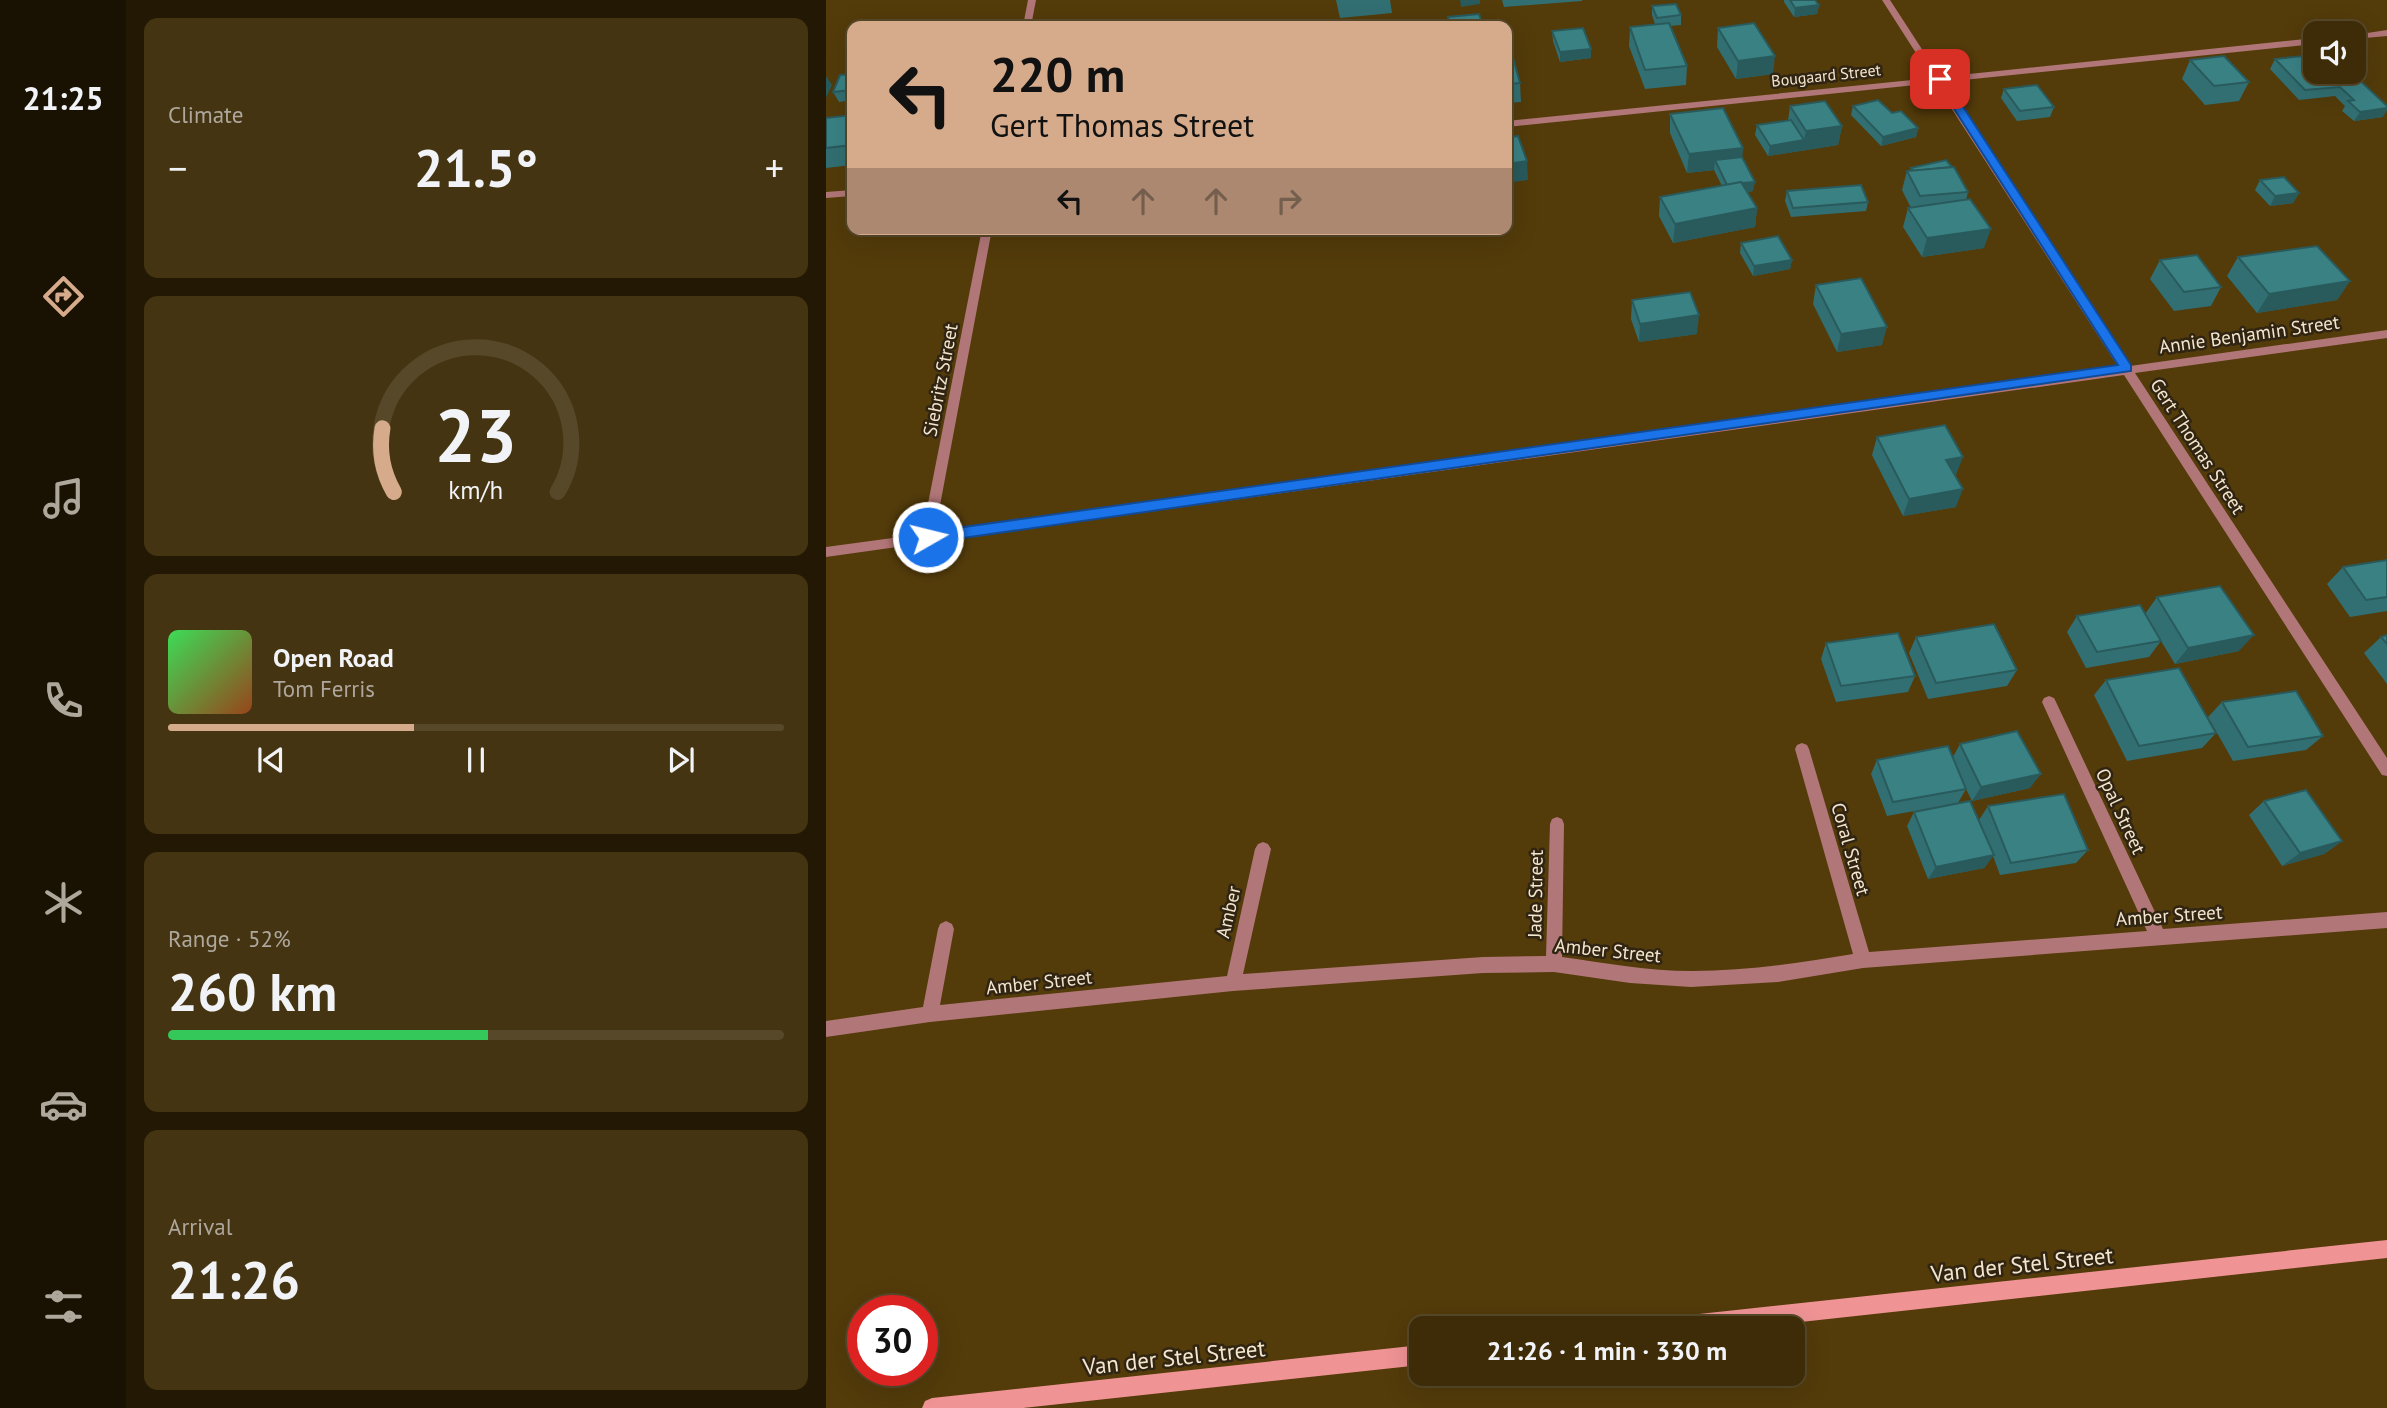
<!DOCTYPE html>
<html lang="en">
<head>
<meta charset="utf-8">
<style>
	body { margin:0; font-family:"PT Sans",sans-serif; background:#453412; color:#f1f3f6; height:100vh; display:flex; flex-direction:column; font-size:26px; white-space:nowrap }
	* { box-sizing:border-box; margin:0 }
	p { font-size:23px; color:#ada79c }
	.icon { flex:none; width:38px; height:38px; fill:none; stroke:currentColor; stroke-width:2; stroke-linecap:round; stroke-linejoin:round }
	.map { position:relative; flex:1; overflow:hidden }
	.panel { display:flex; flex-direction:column; gap:18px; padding:18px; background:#221804; width:700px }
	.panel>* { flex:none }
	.hud { position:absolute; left:21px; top:21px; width:665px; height:214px; border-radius:14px; box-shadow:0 7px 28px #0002,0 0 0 2px #574829; background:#d6ab8b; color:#111; overflow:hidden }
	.tools { position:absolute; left:1477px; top:21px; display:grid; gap:14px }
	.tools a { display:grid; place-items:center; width:63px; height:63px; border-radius:14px; background:#3e2c08; box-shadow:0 7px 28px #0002,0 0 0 2px #574829; font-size:35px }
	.speed { position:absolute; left:21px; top:1295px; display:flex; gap:14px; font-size:35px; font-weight:700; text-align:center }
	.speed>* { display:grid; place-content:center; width:91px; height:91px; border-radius:50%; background:#3e2c08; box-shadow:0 7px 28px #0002,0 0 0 2px #574829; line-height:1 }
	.speed .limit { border:10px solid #d22; background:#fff; color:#111 }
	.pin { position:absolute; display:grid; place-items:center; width:60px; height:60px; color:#fff; margin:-30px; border-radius:14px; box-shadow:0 4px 10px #0006 }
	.me { position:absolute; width:77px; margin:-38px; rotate:82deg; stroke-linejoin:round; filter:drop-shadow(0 0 5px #0008) }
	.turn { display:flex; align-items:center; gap:24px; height:147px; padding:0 28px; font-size:32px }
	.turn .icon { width:91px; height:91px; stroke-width:2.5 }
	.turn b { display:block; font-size:49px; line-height:60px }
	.lanes { display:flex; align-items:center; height:66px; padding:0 28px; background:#0003; justify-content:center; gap:35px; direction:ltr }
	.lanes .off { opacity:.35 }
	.big { font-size:52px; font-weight:700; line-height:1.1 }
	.panel .widget { flex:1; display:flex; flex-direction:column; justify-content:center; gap:10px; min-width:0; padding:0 24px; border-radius:14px; background:#453412 }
	.panel .dial { align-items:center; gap:0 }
	.dial svg { height:182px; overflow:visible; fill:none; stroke:#574829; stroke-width:7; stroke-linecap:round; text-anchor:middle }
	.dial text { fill:#f1f3f6; stroke:none }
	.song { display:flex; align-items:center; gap:21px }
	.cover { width:84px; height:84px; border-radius:10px; background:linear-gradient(135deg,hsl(130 70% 55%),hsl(20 70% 35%)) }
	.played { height:7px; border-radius:4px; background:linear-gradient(90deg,#d6ab8b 40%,#574829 40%) }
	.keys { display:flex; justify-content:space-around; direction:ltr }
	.heat { display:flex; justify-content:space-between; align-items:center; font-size:38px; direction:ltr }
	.charge { height:10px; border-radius:5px; background:linear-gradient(90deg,#34c759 52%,#574829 0) }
	.trip { position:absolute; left:583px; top:1316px; width:396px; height:70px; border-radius:14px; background:#3e2c08; box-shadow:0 7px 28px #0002,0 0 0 2px #574829; font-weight:700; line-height:70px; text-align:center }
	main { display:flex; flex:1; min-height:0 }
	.menu { display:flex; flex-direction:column; width:126px; justify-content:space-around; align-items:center; background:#191203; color:#ada79c }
	.menu .icon { width:49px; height:49px }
	.menu .current { color:#d6ab8b }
	.menu b { font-size:32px; color:#f1f3f6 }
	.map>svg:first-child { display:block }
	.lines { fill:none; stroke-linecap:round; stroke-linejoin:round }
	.minor { fill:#b17677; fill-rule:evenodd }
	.secondary { fill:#ef9395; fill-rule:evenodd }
	.wall { fill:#326f72 }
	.shaded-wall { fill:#295a5c }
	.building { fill:#3a8184; stroke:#295a5c; stroke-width:2 }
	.route { fill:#1a73e8; stroke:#114b97; stroke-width:2 }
	.labels { text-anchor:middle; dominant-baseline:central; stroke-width:5; stroke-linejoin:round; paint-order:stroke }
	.far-street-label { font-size:16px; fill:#f4e5cd; stroke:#302412 }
	.street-label { font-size:19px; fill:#f4e5cd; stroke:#302412 }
	.near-street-label { font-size:23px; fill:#f4e5cd; stroke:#302412 }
</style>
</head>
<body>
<main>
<nav class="menu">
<b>21:25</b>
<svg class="icon current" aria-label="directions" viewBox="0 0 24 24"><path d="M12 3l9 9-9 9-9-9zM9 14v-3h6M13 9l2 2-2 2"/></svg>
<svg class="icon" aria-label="music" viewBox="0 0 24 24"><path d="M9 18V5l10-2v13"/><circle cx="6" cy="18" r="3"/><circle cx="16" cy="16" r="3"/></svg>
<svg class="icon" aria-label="phone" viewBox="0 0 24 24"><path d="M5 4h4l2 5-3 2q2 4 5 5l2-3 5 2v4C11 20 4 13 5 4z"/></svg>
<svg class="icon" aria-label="climate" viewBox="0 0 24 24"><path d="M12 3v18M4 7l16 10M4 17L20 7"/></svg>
<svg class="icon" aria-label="car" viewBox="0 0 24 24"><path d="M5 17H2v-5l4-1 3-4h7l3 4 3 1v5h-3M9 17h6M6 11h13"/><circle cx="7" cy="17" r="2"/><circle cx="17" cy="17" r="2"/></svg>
<svg class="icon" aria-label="filters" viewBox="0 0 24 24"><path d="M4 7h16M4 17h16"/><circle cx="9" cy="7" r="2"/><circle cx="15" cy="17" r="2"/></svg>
</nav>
<section class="panel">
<div class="widget"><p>Climate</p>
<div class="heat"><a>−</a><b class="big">21.5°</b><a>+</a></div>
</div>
<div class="widget dial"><svg viewBox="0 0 100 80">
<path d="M14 69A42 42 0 1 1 86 69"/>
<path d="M14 69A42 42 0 0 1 9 41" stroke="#d6ab8b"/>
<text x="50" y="56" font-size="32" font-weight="700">23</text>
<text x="50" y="72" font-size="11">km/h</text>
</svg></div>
<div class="widget">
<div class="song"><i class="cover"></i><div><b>Open Road</b><p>Tom Ferris</p></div></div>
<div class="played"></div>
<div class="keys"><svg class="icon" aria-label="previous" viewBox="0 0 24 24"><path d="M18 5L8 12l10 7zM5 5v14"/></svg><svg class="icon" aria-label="pause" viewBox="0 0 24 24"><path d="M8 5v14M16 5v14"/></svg><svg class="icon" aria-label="next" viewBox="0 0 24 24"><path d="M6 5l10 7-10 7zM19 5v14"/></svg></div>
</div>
<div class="widget"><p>Range · 52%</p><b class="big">260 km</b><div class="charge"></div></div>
<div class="widget"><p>Arrival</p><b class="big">21:26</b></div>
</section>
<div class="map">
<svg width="1561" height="1408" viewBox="0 0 1561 1408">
	<rect width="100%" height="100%" fill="#533b0a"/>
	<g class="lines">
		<g class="minor">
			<polygon points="202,0 210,0 205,26 197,26"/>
			<polygon points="1056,0 1064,0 1114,77 1489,38 1489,44 1118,82 1304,366 1561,330 1561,338 1309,373 1561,758 1561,776 1556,775 1298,375 0,557 0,547 96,534 156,229 166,229 109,532 1293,368 1109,83 681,127 681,121 1106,78"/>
			<polygon points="1561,30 1561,36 1528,39 1528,35"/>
			<polygon points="26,190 26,196 0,198 0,192"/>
			<path d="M1223,696L1228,698L1230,702L1337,929L1561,912V928L1037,968L952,982L865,987L804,983L728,972L657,973L407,991L104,1022L0,1037V1021L97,1007L112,929L114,924L120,921L126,924L128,929L114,1005L401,976L429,849L432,844L437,842L442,844L445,849L417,974L657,957L720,956L724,824L726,819L731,817L736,819L738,824L736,957C779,963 822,971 866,971C920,971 974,963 1027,954L969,749L971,745L976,743L981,745L983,749L1043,952L1321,931L1216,702L1218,698Z"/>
		</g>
		<g class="secondary">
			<polygon points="1561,1240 1561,1258 921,1328 826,1328 829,1321 836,1318"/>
			<polygon points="595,1345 595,1365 197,1408 96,1408 99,1401 106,1398"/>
		</g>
	</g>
	<g class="wall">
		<polygon points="510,0 564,0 566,13 514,18"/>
		<polygon points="676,0 756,0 756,1 678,7"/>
		<polygon points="958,0 989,0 993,5 991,14 968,17 958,2"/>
		<polygon points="826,6 855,15 855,25 844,26 861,66 860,85 819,89 803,46 804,27 829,24 826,15"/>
		<polygon points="892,28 947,74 910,79 891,47"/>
		<polygon points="726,31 765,49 765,58 734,62 727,41"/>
		<polygon points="681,43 694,83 695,102 681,103"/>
		<polygon points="1449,59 1500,77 1527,74 1557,117 1528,121 1516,111 1519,106 1509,96 1473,100 1444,69"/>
		<polygon points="1364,60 1423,82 1413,101 1379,105 1356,79"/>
		<polygon points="26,74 26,100 13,102 7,92"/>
		<polygon points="1178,89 1228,107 1224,117 1191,121 1175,98"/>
		<polygon points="964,106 1016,126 1012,145 942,156 929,135 931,125 962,121"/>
		<polygon points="1027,106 1066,113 1092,128 1090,137 1055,146 1025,115"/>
		<polygon points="844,114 917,148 916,157 927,191 921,192 931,208 929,227 847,243 833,216 834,197 896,186 888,170 861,173 844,133"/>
		<polygon points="26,115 26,165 0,168 0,118"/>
		<polygon points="1085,168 1142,192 1140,200 1158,248 1096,257 1077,227 1082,208 1085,208 1076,190 1081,171 1084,171"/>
		<polygon points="1434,180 1473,193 1467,203 1444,206 1429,190"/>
		<polygon points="961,191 1042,202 1040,211 965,217 959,201"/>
		<polygon points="915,243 966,260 964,269 927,276 914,253"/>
		<polygon points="1412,257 1524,281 1511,300 1431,313 1401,276"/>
		<polygon points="1334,260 1395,287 1385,306 1348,311 1324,279"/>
		<polygon points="990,285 1056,345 1011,352 987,304"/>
		<polygon points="806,300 871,334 813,342 805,319"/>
		<polygon points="1051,437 1130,475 1129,475 1130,507 1077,516 1046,455"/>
		<polygon points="1561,560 1561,611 1524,617 1501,584 1517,567"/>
		<polygon points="1331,597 1413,651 1349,664 1324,623 1335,641 1323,657 1260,668 1241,632 1251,616 1319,614"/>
		<polygon points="1561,635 1561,684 1538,653 1555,637"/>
		<polygon points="1090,637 1191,670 1181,686 1102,699 1083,653"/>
		<polygon points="1000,643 1089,676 1082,692 1010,702 995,659"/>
		<polygon points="1280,680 1390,733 1376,748 1301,761 1268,695"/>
		<polygon points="1396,702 1497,736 1480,750 1407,761 1382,717"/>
		<polygon points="1134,744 1204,788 1146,801 1140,789 1132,803 1061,816 1045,774 1051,760 1127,757"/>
		<polygon points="1438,801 1516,841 1498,854 1456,866 1423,815"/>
		<polygon points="1162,806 1262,850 1250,863 1174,875 1167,856 1158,868 1102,879 1081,826 1088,812 1153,820"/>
	</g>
	<g class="shaded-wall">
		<polygon points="634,0 654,0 654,4 635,7"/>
		<polygon points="993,5 991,14 968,17 969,8"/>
		<polygon points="765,49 765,58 734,62 734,52"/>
		<polygon points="949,56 947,74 910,79 912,61"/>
		<polygon points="0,76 6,85 0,98"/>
		<polygon points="1561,108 1561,110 1557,117 1528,121 1534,112"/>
		<polygon points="1016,126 1012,145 942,156 944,146 978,140 980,131"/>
		<polygon points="1092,128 1090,137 1055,146 1057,137"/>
		<polygon points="917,148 915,167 889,160 888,170 861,173 863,154"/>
		<polygon points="701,161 702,180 681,183 681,164"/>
		<polygon points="929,182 927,191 900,195 901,185"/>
		<polygon points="1473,193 1467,203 1444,206 1449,196"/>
		<polygon points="931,208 929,227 847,243 849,224"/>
		<polygon points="1165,229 1158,248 1096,257 1101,238"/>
		<polygon points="966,260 964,269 927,276 928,266"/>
		<polygon points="1524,281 1511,300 1431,313 1443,294"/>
		<polygon points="873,315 871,334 813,342 814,324"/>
		<polygon points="1061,327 1056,345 1011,352 1015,334"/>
		<polygon points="1137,457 1130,475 1113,478 1120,460"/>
		<polygon points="1137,489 1130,507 1077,516 1083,499"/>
		<polygon points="1428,635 1413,651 1349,664 1362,648"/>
		<polygon points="1215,774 1204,788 1146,801 1155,787"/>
		<polygon points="1516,841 1498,854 1456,866 1474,853"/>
		<polygon points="1168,855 1158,868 1102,879 1110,867"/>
	</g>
	<g class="building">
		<polygon points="964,0 989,0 993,5 969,8"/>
		<polygon points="850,4 855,15 831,18 826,6"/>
		<polygon points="653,14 657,26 624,26 622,17"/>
		<polygon points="843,23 861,66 819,70 804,27"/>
		<polygon points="928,23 949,56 912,61 892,28"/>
		<polygon points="757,28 765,49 734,52 726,31"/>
		<polygon points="681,43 683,43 694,83 681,84"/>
		<polygon points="1398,56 1423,82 1388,86 1364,60"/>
		<polygon points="1478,56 1489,67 1489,72 1494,72 1500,77 1527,74 1561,106 1561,108 1534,112 1522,101 1528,100 1514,87 1479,90 1449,59"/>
		<polygon points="26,74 26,90 7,92 14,75"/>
		<polygon points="1211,85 1228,107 1194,111 1178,89"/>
		<polygon points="1052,100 1066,113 1075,111 1092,128 1057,137 1027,106"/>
		<polygon points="999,101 1016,126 980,131 964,106"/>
		<polygon points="897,108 917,148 863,154 844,114"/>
		<polygon points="26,115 26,145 0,148 0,118"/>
		<polygon points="965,120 978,140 944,146 931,125"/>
		<polygon points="692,136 701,161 681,164 681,138"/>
		<polygon points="916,157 929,182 916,183 915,182 901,185 889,160"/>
		<polygon points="1120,160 1126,167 1087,171 1085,168"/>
		<polygon points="1128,167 1142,192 1094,196 1081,171"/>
		<polygon points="1458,177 1473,193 1449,196 1434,180"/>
		<polygon points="915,182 931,208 849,224 834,197"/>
		<polygon points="1035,185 1042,202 967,208 961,191"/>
		<polygon points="1144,199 1165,229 1101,238 1082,208"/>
		<polygon points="952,236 966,260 928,266 915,243"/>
		<polygon points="1491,246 1524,281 1443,294 1412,257"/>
		<polygon points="1371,255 1395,287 1358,292 1334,260"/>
		<polygon points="1035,278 1061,327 1015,334 990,285"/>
		<polygon points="864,292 873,315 814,324 806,300"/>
		<polygon points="1119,425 1137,457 1120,460 1137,489 1083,499 1051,437"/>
		<polygon points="1561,560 1561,597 1540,600 1517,567"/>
		<polygon points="1394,586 1428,635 1362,648 1331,597"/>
		<polygon points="1314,605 1335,641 1271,652 1251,616"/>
		<polygon points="1168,624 1191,670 1110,683 1090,637"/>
		<polygon points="1072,633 1089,676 1015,686 1000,643"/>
		<polygon points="1561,635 1561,644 1555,637"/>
		<polygon points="1353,668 1390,733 1313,746 1280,680"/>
		<polygon points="1470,691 1497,736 1422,747 1396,702"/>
		<polygon points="1191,731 1215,774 1155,787 1134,744"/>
		<polygon points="1122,746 1140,789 1067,802 1051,760"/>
		<polygon points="1480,790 1516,841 1474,853 1438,801"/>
		<polygon points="1238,794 1262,850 1185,863 1162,806"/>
		<polygon points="1144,801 1168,855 1110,867 1088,812"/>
	</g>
	<polygon class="route" points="1114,76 1119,79 1305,365 1305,371 102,543 95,537 102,532 1292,365 1109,79"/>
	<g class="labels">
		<g class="far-street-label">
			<text transform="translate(1000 75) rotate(-6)">Bougaard Street</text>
		</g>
		<g class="street-label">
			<text transform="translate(1423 334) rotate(-8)">Annie Benjamin Street</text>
			<text transform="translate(114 380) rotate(-79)">Siebritz Street</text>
			<text transform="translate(1372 446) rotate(57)">Gert Thomas Street</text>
			<text transform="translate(1295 811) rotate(65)">Opal Street</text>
			<text transform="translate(1025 849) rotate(74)">Coral Street</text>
			<text transform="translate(709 894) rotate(-89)">Jade Street</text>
			<text transform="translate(402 912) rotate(-77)">Amber</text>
			<text transform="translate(1343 915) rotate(-4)">Amber Street</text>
			<text transform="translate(782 950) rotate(6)">Amber Street</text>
			<text transform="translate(213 982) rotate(-6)">Amber Street</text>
		</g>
		<g class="near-street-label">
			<text transform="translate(1196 1264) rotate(-6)">Van der Stel Street</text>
			<text transform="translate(348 1357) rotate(-6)">Van der Stel Street</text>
		</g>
	</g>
</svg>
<div class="tools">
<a><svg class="icon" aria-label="sound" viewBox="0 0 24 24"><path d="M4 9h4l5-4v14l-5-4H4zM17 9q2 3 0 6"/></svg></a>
</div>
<div class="speed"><div class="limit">30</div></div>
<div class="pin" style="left:1114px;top:79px;background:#d93025"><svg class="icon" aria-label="arrive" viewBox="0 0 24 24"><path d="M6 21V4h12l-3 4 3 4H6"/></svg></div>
<svg class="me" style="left:102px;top:537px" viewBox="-20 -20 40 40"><circle r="17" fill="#1a73e8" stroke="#fff" stroke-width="3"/><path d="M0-11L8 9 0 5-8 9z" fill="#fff"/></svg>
<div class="trip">21:26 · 1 min · 330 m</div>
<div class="hud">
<div class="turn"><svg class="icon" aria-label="left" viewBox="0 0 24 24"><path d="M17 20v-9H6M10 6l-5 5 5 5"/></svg><div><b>220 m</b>Gert Thomas Street</div></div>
<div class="lanes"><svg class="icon" aria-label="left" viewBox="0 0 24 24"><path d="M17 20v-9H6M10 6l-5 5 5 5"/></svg><svg class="icon off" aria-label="ahead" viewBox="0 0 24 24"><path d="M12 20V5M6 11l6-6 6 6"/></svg><svg class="icon off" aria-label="ahead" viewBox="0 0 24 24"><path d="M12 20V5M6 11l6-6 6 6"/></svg><svg class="icon off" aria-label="right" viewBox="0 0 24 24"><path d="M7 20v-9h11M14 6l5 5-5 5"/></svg></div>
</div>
</div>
</main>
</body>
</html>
